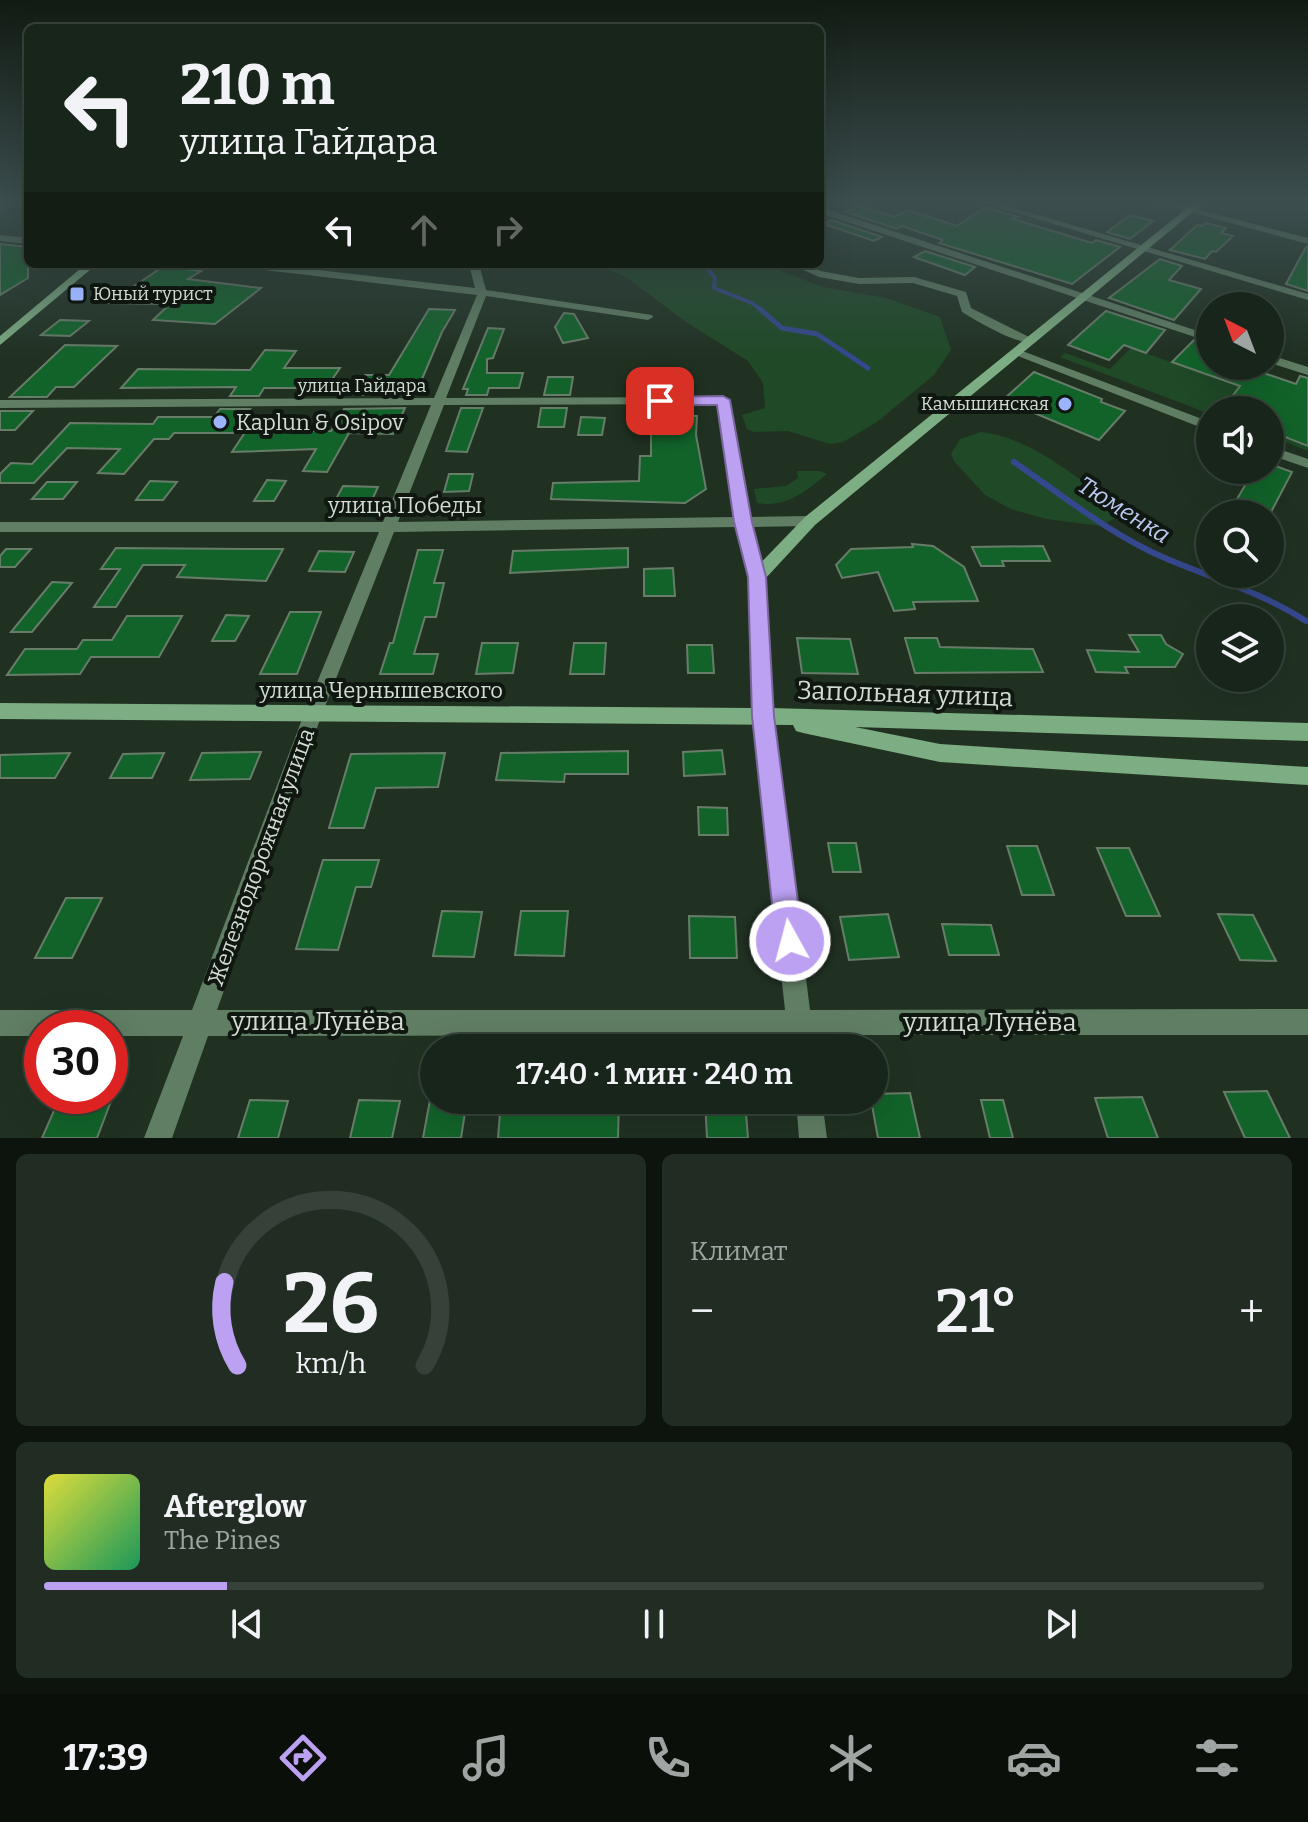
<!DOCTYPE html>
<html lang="ru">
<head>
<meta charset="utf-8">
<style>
	body { margin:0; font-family:Bitter,serif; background:#212d23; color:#f1f3f6; height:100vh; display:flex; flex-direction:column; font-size:30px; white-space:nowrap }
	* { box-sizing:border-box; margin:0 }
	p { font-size:26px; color:#9fa5a2 }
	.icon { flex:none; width:44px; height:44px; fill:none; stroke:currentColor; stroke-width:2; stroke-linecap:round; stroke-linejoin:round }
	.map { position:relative; height:1138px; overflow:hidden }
	.drawer { display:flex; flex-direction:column; gap:16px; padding:16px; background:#0d140e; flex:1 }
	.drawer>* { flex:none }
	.top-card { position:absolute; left:24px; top:24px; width:800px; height:244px; border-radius:12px; box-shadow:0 8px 32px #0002,0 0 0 2px #364239; background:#18251a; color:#f1f3f6; overflow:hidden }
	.needle { width:52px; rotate:318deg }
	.buttons { position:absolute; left:1196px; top:292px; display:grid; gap:16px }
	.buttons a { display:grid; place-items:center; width:88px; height:88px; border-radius:50%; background:#18251a; box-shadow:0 8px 32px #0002,0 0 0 2px #364239; font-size:40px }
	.speed { position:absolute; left:24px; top:1010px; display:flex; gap:16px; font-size:40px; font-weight:700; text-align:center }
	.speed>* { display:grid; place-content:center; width:104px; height:104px; border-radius:50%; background:#18251a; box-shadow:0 8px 32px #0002,0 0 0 2px #364239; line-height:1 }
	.speed .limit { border:12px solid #d22; background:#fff; color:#111 }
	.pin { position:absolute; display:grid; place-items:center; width:68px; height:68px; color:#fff; margin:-34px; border-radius:16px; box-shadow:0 4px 12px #0006 }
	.me { position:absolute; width:88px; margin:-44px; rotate:353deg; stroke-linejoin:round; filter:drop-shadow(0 0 6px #0008) }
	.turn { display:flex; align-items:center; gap:28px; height:168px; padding:0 24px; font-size:36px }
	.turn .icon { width:104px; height:104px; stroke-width:2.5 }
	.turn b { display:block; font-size:56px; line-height:68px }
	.lanes { display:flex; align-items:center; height:76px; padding:0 24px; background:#0003; justify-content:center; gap:40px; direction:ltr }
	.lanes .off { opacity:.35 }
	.big { font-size:60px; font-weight:600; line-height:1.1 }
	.drawer .tile { flex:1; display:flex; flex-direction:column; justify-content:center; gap:12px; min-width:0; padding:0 28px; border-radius:12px; background:#212d23 }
	.drawer .dial { align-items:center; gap:0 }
	.dial svg { height:208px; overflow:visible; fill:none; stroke:#364239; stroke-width:7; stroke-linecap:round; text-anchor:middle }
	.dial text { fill:#f1f3f6; stroke:none }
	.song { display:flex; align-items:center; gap:24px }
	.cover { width:96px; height:96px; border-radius:12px; background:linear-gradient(135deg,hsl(60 70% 55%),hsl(150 70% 35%)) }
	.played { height:8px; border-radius:4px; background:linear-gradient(90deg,#bca0f2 15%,#364239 15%) }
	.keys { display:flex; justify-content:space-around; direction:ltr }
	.heat { display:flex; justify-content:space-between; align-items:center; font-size:44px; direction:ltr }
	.drawer .tiles { flex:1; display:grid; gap:16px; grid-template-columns:1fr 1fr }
	.tile:last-child { grid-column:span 2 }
	.trip { position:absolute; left:420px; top:1034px; width:468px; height:80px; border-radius:40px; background:#18251a; box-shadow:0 8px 32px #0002,0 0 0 2px #364239; font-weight:600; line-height:80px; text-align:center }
	.menu { display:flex; height:128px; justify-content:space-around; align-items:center; background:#0a0f0a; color:#9fa5a2 }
	.menu .icon { width:56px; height:56px }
	.menu .active { color:#bca0f2 }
	.menu b { font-size:36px; color:#f1f3f6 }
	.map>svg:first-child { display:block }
	.green { fill:#1f4927 }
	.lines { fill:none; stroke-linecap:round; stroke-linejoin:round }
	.stream-far2 { stroke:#35488d; stroke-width:4 }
	.stream-far1 { stroke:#35488d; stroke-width:5 }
	.stream { stroke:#35488d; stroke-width:6 }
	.building { fill:#12632a; stroke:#687c6a; stroke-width:2 }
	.street { fill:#607e64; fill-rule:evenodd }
	.secondary { fill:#7dad83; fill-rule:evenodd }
	.route { fill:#bca0f2; stroke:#7a689d; stroke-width:2 }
	.poi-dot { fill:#9bb4fd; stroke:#0f1710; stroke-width:3 }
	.labels { text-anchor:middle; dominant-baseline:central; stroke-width:8; stroke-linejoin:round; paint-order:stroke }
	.far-poi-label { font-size:18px; fill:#d1dcd2; stroke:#0f1710; text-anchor:start }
	.far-street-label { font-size:18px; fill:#d1dcd2; stroke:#0f1710 }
	.poi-label { font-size:22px; fill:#d1dcd2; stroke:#0f1710; text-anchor:start }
	.street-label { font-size:22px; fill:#d1dcd2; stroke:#0f1710 }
	.water-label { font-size:24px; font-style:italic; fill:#bbcaf2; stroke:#0f1710 }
	.near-street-label { font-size:26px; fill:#d1dcd2; stroke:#0f1710 }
</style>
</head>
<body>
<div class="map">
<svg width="1308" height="1138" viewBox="0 0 1308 1138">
	<rect width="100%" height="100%" fill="#203122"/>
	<g class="green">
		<polygon points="599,264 762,264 823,287 886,298 940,317 951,350 934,375 877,422 843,442 830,444 788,431 754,432 747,429 742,415 765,408 763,383 748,361 686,322 627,278"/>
		<polygon points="1131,348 1308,410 1308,451 1270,436 1270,410 1210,410 1210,414 1060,357 1065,353 1110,369"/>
		<path d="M981,432C1033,438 1078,479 1119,508V516L1101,526L1046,519L1011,509L985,495L954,461L951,454L960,439Z"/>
		<path d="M797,471H820L827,474C805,492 786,508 757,503L754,489L786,486L798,478Z"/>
	</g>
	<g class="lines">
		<polyline class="stream-far2" points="697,264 707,268 715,278 714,288 752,303 762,311"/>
		<polyline class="stream-far1" points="760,309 782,328 817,334 868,368"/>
		<path class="stream" d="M1014,462C1062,495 1111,535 1165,558C1214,579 1261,592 1306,621"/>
	</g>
	<g class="building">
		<polygon points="859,206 894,217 908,210 957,226 985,207 1018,217 1013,219 1092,243 1096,240 1120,247 1072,284 939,243 943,240 902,226 897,229 846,212"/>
		<polygon points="1130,215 1153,221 1130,239 1107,232"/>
		<polygon points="831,220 882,237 874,241 824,224"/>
		<polygon points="1206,223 1226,228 1221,233 1233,236 1216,252 1212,251 1205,259 1170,250 1197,225 1202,226"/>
		<polygon points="0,244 28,247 28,278 0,295"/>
		<polygon points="1306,247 1308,247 1308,291 1286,284"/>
		<polygon points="925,251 975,267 965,275 914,257"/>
		<polygon points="1160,259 1182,266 1169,280 1201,289 1174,320 1109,298"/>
		<polygon points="164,266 201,271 188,279 261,288 215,324 153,320 170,304 109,303"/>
		<polygon points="429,309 455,310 442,332 417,391 412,395 352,395 365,375 389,375"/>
		<polygon points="1106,311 1165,330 1146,353 1124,345 1109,360 1068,345"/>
		<polygon points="564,313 574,314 588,338 563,343 555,327"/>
		<polygon points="60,320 89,321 70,336 41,335"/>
		<polygon points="488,328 504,329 493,358 487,359 487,373 523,373 519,388 489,388 487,395 466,395 468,389 463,389"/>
		<polygon points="1194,340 1210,345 1210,366 1243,366 1296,384 1300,376 1308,378 1308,446 1270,431 1270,410 1222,410 1240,386 1172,362"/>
		<polygon points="65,345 117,346 74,387 56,387 47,397 10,397"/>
		<polygon points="265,350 296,351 284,368 340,368 326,388 264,388 259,396 230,396 236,387 121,388 138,369 250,370"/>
		<polygon points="1034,372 1102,399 1101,402 1125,411 1099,440 1003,400"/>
		<polygon points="548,377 573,377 570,395 544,395"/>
		<polygon points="405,408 393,434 349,433 327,472 303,471 316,449 232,452 250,425 291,425 288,431 331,431 344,409"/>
		<polygon points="461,408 483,408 467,452 446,451"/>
		<polygon points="541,408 567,408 564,427 538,427"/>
		<polygon points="220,409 250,409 233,433 174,433 169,439 154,439 124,474 98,473 120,449 67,448 34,483 0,483 0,474 11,463 32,464 70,423 153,424 158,417 214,417"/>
		<polygon points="0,411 33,411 15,430 0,430"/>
		<polygon points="651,416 697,416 696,435 706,489 685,503 551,499 553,483 639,481 640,456 651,456"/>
		<polygon points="581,417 605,418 602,435 578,435"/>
		<polygon points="1270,464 1292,472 1270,514 1252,514 1233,506 1254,470 1270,470"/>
		<polygon points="449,474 473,474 469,491 444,492"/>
		<polygon points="267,480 286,481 274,501 254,501"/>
		<polygon points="150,481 177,482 163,500 136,500"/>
		<polygon points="47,482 77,482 63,499 32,499"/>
		<polygon points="343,486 378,487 371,502 335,501"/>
		<polygon points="912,544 933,546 964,567 978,601 913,602 915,609 894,611 878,572 842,578 836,565 851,549 913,547"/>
		<polygon points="1043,546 1050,561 1002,561 1004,566 981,566 972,547"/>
		<polygon points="116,548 247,549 283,549 266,581 177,577 185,565 143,565 116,607 94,607 120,569 101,569"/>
		<polygon points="628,548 628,567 510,573 513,551"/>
		<polygon points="6,549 31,549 15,567 0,567 0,556"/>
		<polygon points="418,550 443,550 434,583 444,583 436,617 425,617 414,654 438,654 433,674 380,674 390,643 393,643"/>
		<polygon points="319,551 354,552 345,572 309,571"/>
		<polygon points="673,568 675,596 644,596 644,569"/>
		<polygon points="52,582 72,583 32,632 11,632"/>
		<polygon points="290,612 321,612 297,674 260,674"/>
		<polygon points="226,615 249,616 235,641 212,641"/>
		<polygon points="127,616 182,616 159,657 91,657 80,674 7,675 25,649 77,649 83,640 112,640"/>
		<polygon points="1129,635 1161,635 1166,644 1183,654 1175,667 1125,667 1128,673 1096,672 1087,650 1139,652"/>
		<polygon points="797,638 850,639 858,674 802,673"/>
		<polygon points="905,638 937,638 940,647 1033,649 1043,672 915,673"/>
		<polygon points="482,643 518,643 513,673 476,674"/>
		<polygon points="574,643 606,643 604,674 570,674"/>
		<polygon points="687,645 712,645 714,673 688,673"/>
		<polygon points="722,750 725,774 684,776 683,752"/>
		<polygon points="628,751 628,774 565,774 564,782 496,780 501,753"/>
		<polygon points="261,752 250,779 190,780 202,753"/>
		<polygon points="70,753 55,778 0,778 0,755"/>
		<polygon points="164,753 152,778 110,778 123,754"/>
		<polygon points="445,753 438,787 376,788 364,828 329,828 351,754"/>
		<polygon points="698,807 727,808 728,835 699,835"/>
		<polygon points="828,843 856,843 861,872 833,872"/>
		<polygon points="1007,846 1037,846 1054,895 1022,895"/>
		<polygon points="1097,848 1129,848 1160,916 1126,916"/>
		<polygon points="323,860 379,860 371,887 356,887 338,950 296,949"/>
		<polygon points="66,898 102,898 72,958 35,958"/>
		<polygon points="442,911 482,912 474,957 433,956"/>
		<polygon points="521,911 568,911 564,956 515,955"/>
		<polygon points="888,914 899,957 849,960 840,917"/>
		<polygon points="1218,914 1253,915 1276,961 1240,960"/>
		<polygon points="689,916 735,917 737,958 690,958"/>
		<polygon points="942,924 991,925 999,955 949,955"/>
		<polygon points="1267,1091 1290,1138 1245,1138 1224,1092"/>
		<polygon points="910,1093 920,1138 878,1138 871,1100 874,1100 874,1094"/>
		<polygon points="113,1096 97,1138 42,1138 60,1097"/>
		<polygon points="1142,1097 1158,1138 1108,1138 1095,1098"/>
		<polygon points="250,1100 288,1101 278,1138 238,1138"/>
		<polygon points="359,1100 400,1101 392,1138 350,1138"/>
		<polygon points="430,1100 467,1100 461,1138 423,1138"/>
		<polygon points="501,1100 619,1100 618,1138 498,1138"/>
		<polygon points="705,1100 745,1100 748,1138 707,1138"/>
		<polygon points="981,1100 1003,1100 1013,1138 990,1138"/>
	</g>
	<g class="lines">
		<g class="street">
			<polygon points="0,200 5,200 0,204"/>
			<polygon points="973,200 987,200 1308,294 1308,300"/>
			<polygon points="1146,200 1161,200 1308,238 1308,244"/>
			<polygon points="820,207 1210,335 1210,342 820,213"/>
			<polygon points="0,235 28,238 28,244 0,241"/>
			<path d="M234,264H266L475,288L469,264H479L486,290L652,315L653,317L648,320L486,296L446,398L727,397L750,517L810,516L818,521L810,526L752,527L765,577L757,583L749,577L737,527L394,532L322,714L217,1010H785L753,716L756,710L763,708L770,710L773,716L810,1010L1308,1009V1035H813L815,1048H789L788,1035L208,1036L172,1138H144L183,1036H110V1028H42V1036H0V1010H192L304,714L379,532H0V522H383L431,405L0,408V400L434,398L477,295L239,267ZM717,404L735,517L398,522L444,405Z"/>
			<path d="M790,264H803L821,271L859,278L914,277L966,292L971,308L1037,341C1023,349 977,321 962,312L957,296L913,283L859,284L819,277Z"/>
			<polygon points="1017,349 1210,422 1210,431 1013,354 1013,350"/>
			<polygon points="1270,355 1308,367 1308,375 1270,363"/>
			<polygon points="1270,446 1308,459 1308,468 1270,455"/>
			<polygon points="796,1100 822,1100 827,1138 799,1138"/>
		</g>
		<g class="secondary">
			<polygon points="1197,200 1207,200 815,525 765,579 772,708 1308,723 1308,741 855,727 940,744 1308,767 1308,785 940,762 803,733 796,731 793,725 0,719 0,703 753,708 749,577 751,573 805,517"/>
			<polygon points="86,264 97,264 0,345 0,336"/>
		</g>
	</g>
	<linearGradient id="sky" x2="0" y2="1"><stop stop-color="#121b13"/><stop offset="0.56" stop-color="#3c4e4f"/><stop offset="1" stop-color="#3c4e4f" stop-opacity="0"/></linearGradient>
	<rect width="1308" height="360" fill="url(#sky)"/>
	<polygon class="route" points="723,396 730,400 752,522 766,577 774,716 803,941 799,951 790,954 780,951 776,941 752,716 748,577 734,522 717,405 660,405 653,401 660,397"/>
	<g class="poi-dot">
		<rect x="69" y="286" width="16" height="16" rx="4"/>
		<circle cx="1065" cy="404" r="8"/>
		<circle cx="220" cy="422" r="8"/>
	</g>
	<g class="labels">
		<g class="far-poi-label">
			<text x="93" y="294">Юный турист</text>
			<text x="1049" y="404" text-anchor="end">Камышинская</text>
		</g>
		<g class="far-street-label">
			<text x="362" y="386">улица Гайдара</text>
		</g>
		<g class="poi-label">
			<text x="236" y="422">Kaplun &amp; Osipov</text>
		</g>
		<g class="street-label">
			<text x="405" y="505">улица Победы</text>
			<text x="381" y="690">улица Чернышевского</text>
			<text transform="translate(261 857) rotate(-70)">Железнодорожная улица</text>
		</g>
		<g class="water-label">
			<text transform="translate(1124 510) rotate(32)">Тюменка</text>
		</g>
		<g class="near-street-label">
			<text transform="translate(905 694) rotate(2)">Запольная улица</text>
			<text x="318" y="1021">улица Лунёва</text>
			<text x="990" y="1022">улица Лунёва</text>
		</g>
	</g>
</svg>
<div class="buttons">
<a><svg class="needle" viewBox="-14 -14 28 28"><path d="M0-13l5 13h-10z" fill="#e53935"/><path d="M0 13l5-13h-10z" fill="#9fa5a2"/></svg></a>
<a><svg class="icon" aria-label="sound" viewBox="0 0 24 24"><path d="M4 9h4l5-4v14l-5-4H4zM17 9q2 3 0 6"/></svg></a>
<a><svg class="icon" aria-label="search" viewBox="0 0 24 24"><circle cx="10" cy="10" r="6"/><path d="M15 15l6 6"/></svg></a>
<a><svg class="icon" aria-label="layers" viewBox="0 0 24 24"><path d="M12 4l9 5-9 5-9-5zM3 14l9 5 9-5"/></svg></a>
</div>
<div class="speed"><div class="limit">30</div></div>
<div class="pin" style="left:660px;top:401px;background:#d93025"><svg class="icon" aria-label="arrive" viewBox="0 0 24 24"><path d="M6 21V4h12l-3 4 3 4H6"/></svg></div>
<svg class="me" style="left:790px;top:941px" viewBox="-20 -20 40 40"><circle r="17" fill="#bca0f2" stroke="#fff" stroke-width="3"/><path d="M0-11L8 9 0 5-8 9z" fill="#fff"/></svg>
<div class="trip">17:40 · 1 мин · 240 m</div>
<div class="top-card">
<div class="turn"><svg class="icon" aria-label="left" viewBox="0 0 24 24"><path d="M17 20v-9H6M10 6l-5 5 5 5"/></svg><div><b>210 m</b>улица Гайдара</div></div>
<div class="lanes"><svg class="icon" aria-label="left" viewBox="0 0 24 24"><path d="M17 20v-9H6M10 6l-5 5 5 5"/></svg><svg class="icon off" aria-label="ahead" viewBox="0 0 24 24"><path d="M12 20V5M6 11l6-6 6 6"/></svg><svg class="icon off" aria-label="right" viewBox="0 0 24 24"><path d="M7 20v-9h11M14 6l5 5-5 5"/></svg></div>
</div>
</div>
<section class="drawer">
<div class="tiles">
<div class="tile dial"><svg viewBox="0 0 100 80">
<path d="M14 69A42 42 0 1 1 86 69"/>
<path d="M14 69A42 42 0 0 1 9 37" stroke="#bca0f2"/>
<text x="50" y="56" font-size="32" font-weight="700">26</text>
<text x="50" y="72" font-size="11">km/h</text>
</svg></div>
<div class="tile"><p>Климат</p>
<div class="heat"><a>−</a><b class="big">21°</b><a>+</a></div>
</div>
<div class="tile">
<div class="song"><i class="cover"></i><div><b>Afterglow</b><p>The Pines</p></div></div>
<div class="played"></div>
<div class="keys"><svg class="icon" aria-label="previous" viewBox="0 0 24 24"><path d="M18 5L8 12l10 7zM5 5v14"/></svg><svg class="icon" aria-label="pause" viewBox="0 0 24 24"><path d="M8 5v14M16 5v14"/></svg><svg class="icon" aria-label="next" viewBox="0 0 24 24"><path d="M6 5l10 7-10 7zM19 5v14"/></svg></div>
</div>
</div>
</section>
<nav class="menu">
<b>17:39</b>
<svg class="icon active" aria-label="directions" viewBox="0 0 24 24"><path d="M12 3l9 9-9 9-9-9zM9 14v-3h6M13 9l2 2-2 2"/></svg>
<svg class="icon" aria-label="music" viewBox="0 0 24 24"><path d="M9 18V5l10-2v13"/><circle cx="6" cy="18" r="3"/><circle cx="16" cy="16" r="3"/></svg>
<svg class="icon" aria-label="phone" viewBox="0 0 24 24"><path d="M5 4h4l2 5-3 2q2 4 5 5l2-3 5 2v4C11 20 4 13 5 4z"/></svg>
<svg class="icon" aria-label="climate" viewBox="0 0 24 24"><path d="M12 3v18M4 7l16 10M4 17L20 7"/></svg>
<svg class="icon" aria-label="car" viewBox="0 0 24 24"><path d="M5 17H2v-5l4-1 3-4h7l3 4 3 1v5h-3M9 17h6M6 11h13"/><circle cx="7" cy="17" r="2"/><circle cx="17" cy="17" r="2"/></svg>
<svg class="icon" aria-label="filters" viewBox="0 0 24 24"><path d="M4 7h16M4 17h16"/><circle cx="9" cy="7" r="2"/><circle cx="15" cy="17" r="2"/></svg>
</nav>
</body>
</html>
